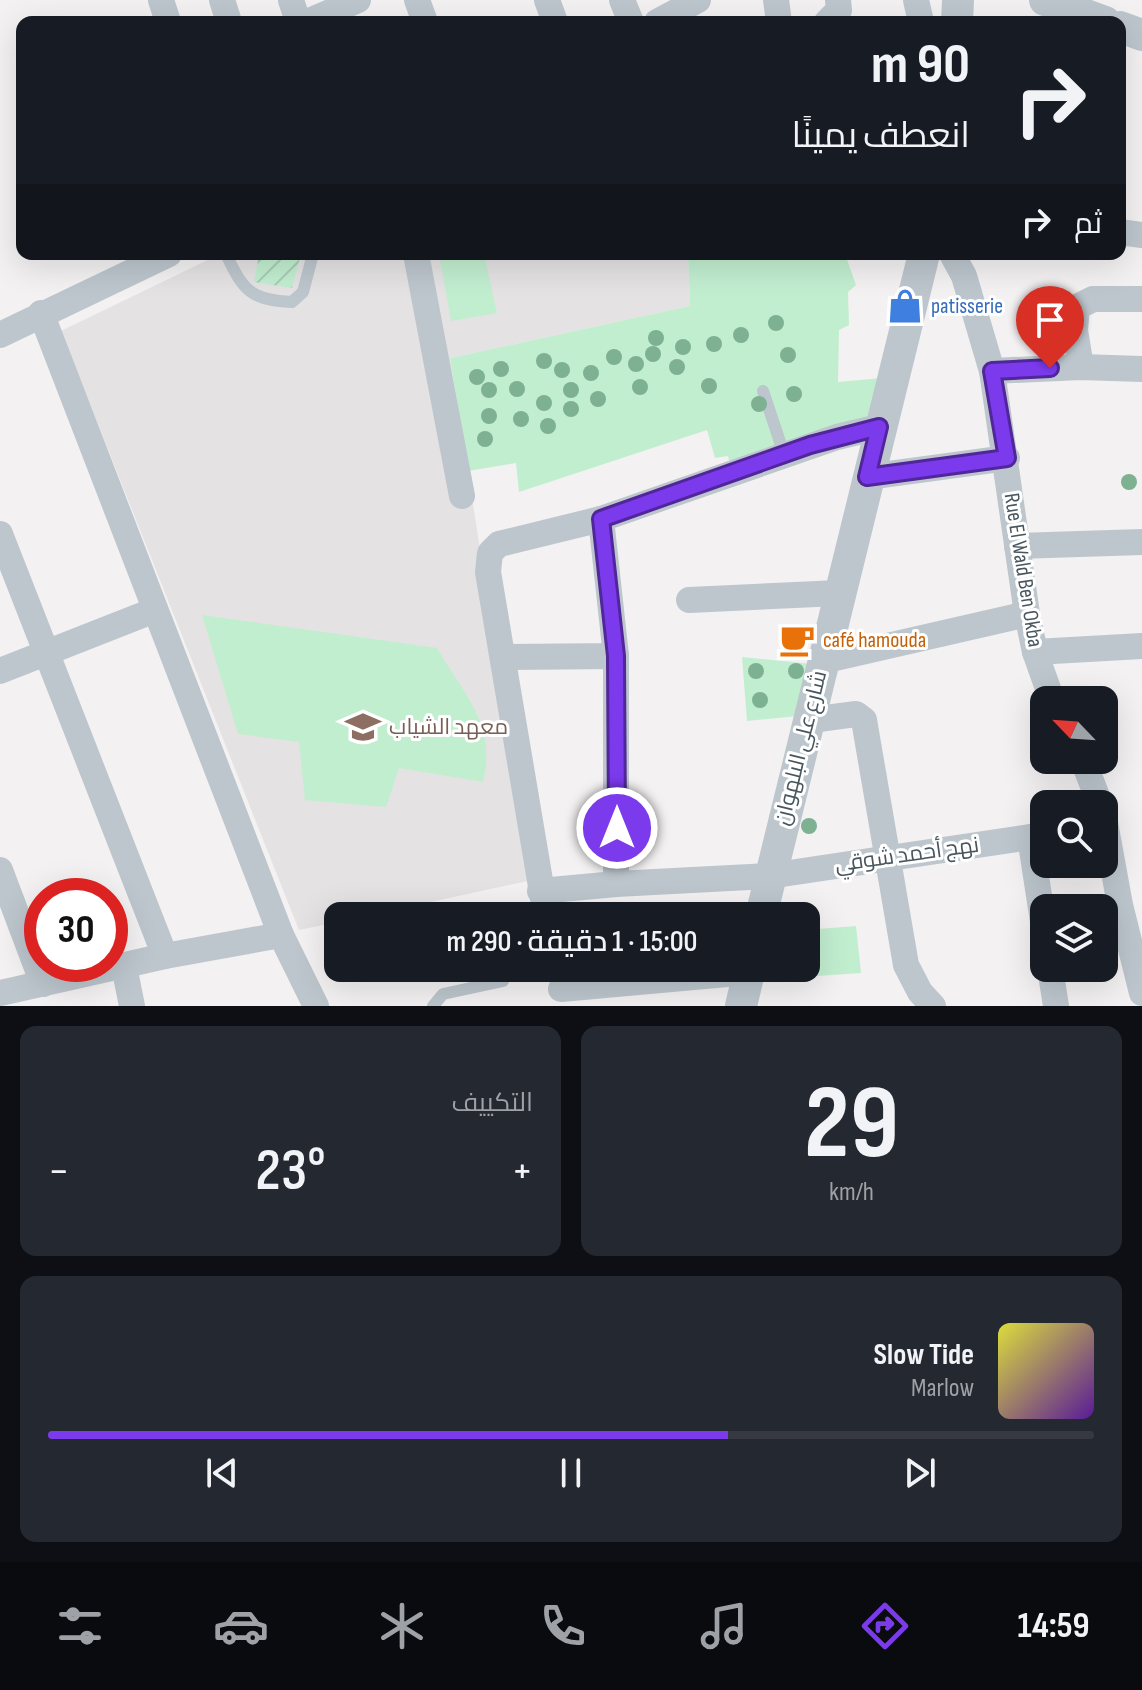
<!DOCTYPE html>
<html lang="ar">
<head>
<meta charset="utf-8">
<style>
	body { margin:0; font-family:"Sofia Sans Condensed",Cairo,sans-serif; background:#242831; color:#f1f3f6; direction:rtl; height:100vh; display:flex; flex-direction:column; font-size:30px; white-space:nowrap }
	* { box-sizing:border-box; margin:0 }
	p { font-size:26px; color:#9ea1a6 }
	.icon { flex:none; width:44px; height:44px; fill:none; stroke:currentColor; stroke-width:2; stroke-linecap:round; stroke-linejoin:round }
	.map { position:relative; height:1006px; overflow:hidden; direction:ltr }
	.sheet { display:flex; flex-direction:column; gap:20px; padding:20px; background:#0d0f14; flex:1 }
	.sheet>* { flex:none }
	.top-card { position:absolute; left:16px; top:16px; width:1110px; height:244px; border-radius:16px; box-shadow:0 8px 32px #0002; direction:rtl; background:#171b24; color:#f1f3f6; overflow:hidden }
	.needle { width:52px; rotate:295deg }
	.buttons { position:absolute; left:1030px; top:686px; display:grid; gap:16px }
	.buttons a { display:grid; place-items:center; width:88px; height:88px; border-radius:16px; background:#171b24; box-shadow:0 8px 32px #0002; font-size:40px }
	.speed { position:absolute; left:24px; top:878px; display:flex; gap:16px; font-size:40px; font-weight:700; text-align:center }
	.speed>* { display:grid; place-content:center; width:104px; height:104px; border-radius:50%; background:#171b24; box-shadow:0 8px 32px #0002; line-height:1 }
	.speed .limit { border:12px solid #d22; background:#fff; color:#111 }
	.pin { position:absolute; display:grid; place-items:center; width:68px; height:68px; color:#fff; margin:-82px -34px; border-radius:50% 50% 50% 0; rotate:-45deg; box-shadow:0 0 8px #0007 }
	.pin .icon { rotate:45deg }
	.me { position:absolute; width:88px; margin:-44px; rotate:0deg; stroke-linejoin:round; filter:drop-shadow(0 0 6px #0008) }
	.turn { display:flex; align-items:center; gap:28px; height:168px; padding:0 24px; font-size:36px }
	.turn .icon { width:104px; height:104px; stroke-width:2.5 }
	.turn b { display:block; font-size:56px; line-height:68px }
	.then { display:flex; align-items:center; height:76px; padding:0 24px; background:#0003; gap:16px; font-size:30px }
	.big { font-size:60px; font-weight:600; line-height:1.1 }
	.sheet .widget { flex:1; display:flex; flex-direction:column; justify-content:center; gap:12px; min-width:0; padding:0 28px; border-radius:16px; background:#242831 }
	.sheet .dial { align-items:center; gap:0 }
	.dial b { font-size:104px; line-height:1 }
	.song { display:flex; align-items:center; gap:24px }
	.cover { width:96px; height:96px; border-radius:12px; background:linear-gradient(135deg,hsl(60 70% 55%),hsl(270 70% 35%)) }
	.played { height:8px; border-radius:4px; background:linear-gradient(90deg,#7c3aed 65%,#363941 65%) }
	.keys { display:flex; justify-content:space-around; direction:ltr }
	.heat { display:flex; justify-content:space-between; align-items:center; font-size:44px; direction:ltr }
	.sheet .tiles { flex:1; display:grid; gap:20px; grid-template-columns:1fr 1fr }
	.widget:last-child { grid-column:span 2 }
	.trip { position:absolute; left:324px; top:902px; width:496px; height:80px; border-radius:16px; background:#171b24; box-shadow:0 8px 32px #0002; font-weight:600; line-height:80px; text-align:center; direction:rtl }
	.tab-bar { display:flex; height:128px; justify-content:space-around; align-items:center; background:#090b0e; color:#9ea1a6 }
	.tab-bar .icon { width:56px; height:56px }
	.tab-bar .current { color:#7c3aed }
	.tab-bar b { font-size:36px; color:#f1f3f6 }
	.map>svg:first-child { display:block }
	.education { fill:#e4e2e3 }
	.green { fill:#c2eed0 }
	.garden { fill:url(#garden-furrows) }
	.lines { fill:none; stroke-linecap:round; stroke-linejoin:round }
	.service { stroke:#bdc6cd; stroke-width:12 }
	.minor { stroke:#bdc6cd; stroke-width:26 }
	.tertiary { stroke:#bdc6cd; stroke-width:32 }
	.tree { fill:#7db192 }
	.route-casing { stroke:#51269a; stroke-width:20 }
	.route { stroke:#7c3aed; stroke-width:14 }
	.labels { text-anchor:middle; dominant-baseline:central; stroke-width:6; stroke-linejoin:round; paint-order:stroke }
	.shop-label { font-size:22px; fill:#366cbe; stroke:#fff; text-anchor:start }
	.street-label { font-size:22px; fill:#49565e; stroke:#fff }
	.food-label { font-size:22px; fill:#c56008; stroke:#fff; text-anchor:start }
	.education-label { font-size:22px; fill:#785e54; stroke:#fff; text-anchor:start }
</style>
</head>
<body>
<div class="map">
<svg width="1142" height="1006" viewBox="0 0 1142 1006">
	<defs>
		<pattern id="garden-furrows" width="10" height="10" patternUnits="userSpaceOnUse" patternTransform="scale(2)"><rect width="10" height="10" fill="#c2eed0"/><path d="M-1 1l2-2M0 10L10 0M9 11l2-2" fill="none" stroke="#a8ceb5"/></pattern>
	</defs>
	<rect width="100%" height="100%" fill="#f3f1f1"/>
	<polygon class="education" points="220,254 688,254 690,306 450,358 532,880 366,916 338,916 338,922 299,930 61,331"/>
	<g class="green">
		<polygon points="439,254 484,254 497,313 451,321"/>
		<polygon points="688,254 845,254 856,285 848,292 849,325 839,330 838,382 882,378 870,423 732,471 728,456 715,458 707,430 519,492 516,463 468,471 450,358 690,306"/>
		<path d="M202,615L437,648C465,696 497,725 483,782L399,768L386,807L305,800L299,742L238,734Z"/>
		<polygon points="742,657 813,664 808,715 747,721"/>
		<polygon points="856,926 861,973 773,979 776,968 806,968 806,930"/>
	</g>
	<polygon class="garden" points="259,254 301,254 292,288 254,282"/>
	<g class="lines">
		<g class="service">
			<path d="M226,254C243,290 250,300 292,302L303,292L313,254"/>
			<polyline points="763,391 784,454"/>
			<polyline points="433,1006 443,994 503,981"/>
		</g>
		<g class="minor">
			<polyline points="161,0 168,22"/>
			<polyline points="222,0 229,22"/>
			<polyline points="291,0 298,22"/>
			<polyline points="417,0 425,22"/>
			<polyline points="547,0 555,22"/>
			<polyline points="622,0 631,22"/>
			<polyline points="776,0 779,22"/>
			<polyline points="916,0 921,22"/>
			<polyline points="307,22 358,0"/>
			<polyline points="657,22 698,0"/>
			<polyline points="827,22 839,10 838,0"/>
			<polyline points="1120,232 1142,235"/>
			<polyline points="416,254 462,496"/>
			<polyline points="952,254 964,276 992,371 1027,614 1035,652 1052,700"/>
			<polyline points="41,313 281,935 316,1006"/>
			<polyline points="0,335 169,254"/>
			<polyline points="1081,367 1075,330 1077,307 1093,299 1142,299"/>
			<polyline points="992,371 1081,367 1142,369"/>
			<polyline points="867,477 1007,458"/>
			<polyline points="0,534 165,956"/>
			<polyline points="1017,546 1142,542"/>
			<polyline points="689,600 839,593"/>
			<polyline points="1035,652 1142,646"/>
			<polyline points="503,657 616,656 601,519"/>
			<polyline points="822,661 1027,614"/>
			<polyline points="0,671 155,610"/>
			<polyline points="811,720 856,714 864,720 906,965 920,992 933,1006"/>
			<polyline points="1083,760 1100,804"/>
			<polyline points="1104,817 1120,905 1142,993"/>
			<polyline points="1030,837 1044,928"/>
			<polyline points="0,870 43,984"/>
			<polyline points="616,884 769,876 1044,835"/>
			<polyline points="540,891 616,884 616,656"/>
			<polyline points="546,916 488,572 490,553 499,544 601,519 837,437 879,427"/>
			<polyline points="124,966 132,1006"/>
			<polyline points="1050,968 1056,1006"/>
			<polyline points="561,989 749,972"/>
			<polyline points="0,993 165,956 281,935"/>
		</g>
		<g class="tertiary">
			<polyline points="1045,0 1105,22"/>
			<polyline points="957,22 958,0"/>
			<polyline points="1120,27 1142,35"/>
			<polyline points="761,916 924,254"/>
			<polyline points="741,1006 750,968"/>
		</g>
	</g>
	<g class="tree">
		<circle cx="776" cy="323" r="8"/>
		<circle cx="741" cy="335" r="8"/>
		<circle cx="656" cy="338" r="8"/>
		<circle cx="714" cy="344" r="8"/>
		<circle cx="683" cy="347" r="8"/>
		<circle cx="653" cy="354" r="8"/>
		<circle cx="788" cy="355" r="8"/>
		<circle cx="614" cy="357" r="8"/>
		<circle cx="544" cy="361" r="8"/>
		<circle cx="636" cy="364" r="8"/>
		<circle cx="677" cy="367" r="8"/>
		<circle cx="501" cy="369" r="8"/>
		<circle cx="562" cy="370" r="8"/>
		<circle cx="591" cy="373" r="8"/>
		<circle cx="477" cy="377" r="8"/>
		<circle cx="709" cy="386" r="8"/>
		<circle cx="640" cy="387" r="8"/>
		<circle cx="517" cy="389" r="8"/>
		<circle cx="489" cy="390" r="8"/>
		<circle cx="571" cy="390" r="8"/>
		<circle cx="794" cy="394" r="8"/>
		<circle cx="598" cy="399" r="8"/>
		<circle cx="544" cy="403" r="8"/>
		<circle cx="759" cy="404" r="8"/>
		<circle cx="571" cy="409" r="8"/>
		<circle cx="489" cy="416" r="8"/>
		<circle cx="521" cy="419" r="8"/>
		<circle cx="548" cy="426" r="8"/>
		<circle cx="485" cy="439" r="8"/>
		<circle cx="1129" cy="482" r="8"/>
		<circle cx="756" cy="671" r="8"/>
		<circle cx="796" cy="671" r="8"/>
		<circle cx="760" cy="700" r="8"/>
		<circle cx="809" cy="826" r="8"/>
	</g>
	<g class="lines">
		<g class="route-casing">
			<polyline id="route" points="617,828 616,656 601,519 810,445 879,427 867,477 1007,458 992,371 1050,368"/>
		</g>
		<use href="#route" class="route"/>
	</g>
	<defs>
		<g id="shop-bare" transform="scale(2.76)"><path d="M-5-2.5h2.3a2.7 3.5 0 0 1 5.4 0H5L5.5 6h-11ZM-1.5-2.5h3a1.5 2.3 0 0 0-3 0Z" fill="#3f7fe0" stroke="#fff" stroke-width="2.5" paint-order="stroke"/></g>
		<g id="cafe-bare" transform="scale(2.76)"><path d="M-5.5-4.5H6V0H3Q3 3.5 0 3.5H-2.5Q-5.5 3.5-5.5 0ZM3-3.2v2h1.7v-2ZM-6 4.5H4V6H-6Z" fill="#e8710a" stroke="#fff" stroke-width="2.5" paint-order="stroke"/></g>
		<g id="school-bare" transform="scale(2.76)"><path d="M0-5L7-2L0 1L-7-2ZM-4 1L0 2.5L4 1V4Q0 6-4 4Z" fill="#8d6e63" stroke="#fff" stroke-width="2.5" paint-order="stroke"/></g>
	</defs>
	<g fill-rule="evenodd">
		<use href="#shop-bare" x="905" y="306"/>
		<use href="#cafe-bare" x="797" y="640"/>
		<use href="#school-bare" x="363" y="727"/>
	</g>
	<g class="labels">
		<g class="shop-label">
			<text x="931" y="306">patisserie</text>
		</g>
		<g class="street-label">
			<text transform="translate(1023 570) rotate(81)">Rue El Wald Ben Okba</text>
			<text transform="translate(801 748) rotate(-76)">شارع علي البلهوان</text>
			<text transform="translate(907 855) rotate(-8)">نهج أحمد شوقي</text>
		</g>
		<g class="food-label">
			<text x="823" y="640">café hamouda</text>
		</g>
		<g class="education-label">
			<text x="389" y="727">معهد الشياب</text>
		</g>
	</g>
</svg>
<div class="buttons">
<a><svg class="needle" viewBox="-14 -14 28 28"><path d="M0-13l5 13h-10z" fill="#e53935"/><path d="M0 13l5-13h-10z" fill="#9ea1a6"/></svg></a>
<a><svg class="icon" aria-label="search" viewBox="0 0 24 24"><circle cx="10" cy="10" r="6"/><path d="M15 15l6 6"/></svg></a>
<a><svg class="icon" aria-label="layers" viewBox="0 0 24 24"><path d="M12 4l9 5-9 5-9-5zM3 14l9 5 9-5"/></svg></a>
</div>
<div class="speed"><div class="limit">30</div></div>
<div class="pin" style="left:1050px;top:368px;background:#d93025"><svg class="icon" aria-label="arrive" viewBox="0 0 24 24"><path d="M6 21V4h12l-3 4 3 4H6"/></svg></div>
<svg class="me" style="left:617px;top:828px" viewBox="-20 -20 40 40"><circle r="17" fill="#7c3aed" stroke="#fff" stroke-width="3"/><path d="M0-11L8 9 0 5-8 9z" fill="#fff"/></svg>
<div class="trip">15:00 · 1 دقيقة · 290 m</div>
<div class="top-card">
<div class="turn"><svg class="icon" aria-label="right" viewBox="0 0 24 24"><path d="M7 20v-9h11M14 6l5 5-5 5"/></svg><div><b>90 m</b>انعطف يمينًا</div></div>
<div class="then">ثم<svg class="icon" aria-label="right" viewBox="0 0 24 24"><path d="M7 20v-9h11M14 6l5 5-5 5"/></svg></div>
</div>
</div>
<section class="sheet">
<div class="tiles">
<div class="widget dial"><b>29</b><p>km/h</p></div>
<div class="widget"><p>التكييف</p>
<div class="heat"><a>−</a><b class="big">23°</b><a>+</a></div>
</div>
<div class="widget">
<div class="song"><i class="cover"></i><div><b>Slow Tide</b><p>Marlow</p></div></div>
<div class="played"></div>
<div class="keys"><svg class="icon" aria-label="previous" viewBox="0 0 24 24"><path d="M18 5L8 12l10 7zM5 5v14"/></svg><svg class="icon" aria-label="pause" viewBox="0 0 24 24"><path d="M8 5v14M16 5v14"/></svg><svg class="icon" aria-label="next" viewBox="0 0 24 24"><path d="M6 5l10 7-10 7zM19 5v14"/></svg></div>
</div>
</div>
</section>
<nav class="tab-bar">
<b>14:59</b>
<svg class="icon current" aria-label="directions" viewBox="0 0 24 24"><path d="M12 3l9 9-9 9-9-9zM9 14v-3h6M13 9l2 2-2 2"/></svg>
<svg class="icon" aria-label="music" viewBox="0 0 24 24"><path d="M9 18V5l10-2v13"/><circle cx="6" cy="18" r="3"/><circle cx="16" cy="16" r="3"/></svg>
<svg class="icon" aria-label="phone" viewBox="0 0 24 24"><path d="M5 4h4l2 5-3 2q2 4 5 5l2-3 5 2v4C11 20 4 13 5 4z"/></svg>
<svg class="icon" aria-label="climate" viewBox="0 0 24 24"><path d="M12 3v18M4 7l16 10M4 17L20 7"/></svg>
<svg class="icon" aria-label="car" viewBox="0 0 24 24"><path d="M5 17H2v-5l4-1 3-4h7l3 4 3 1v5h-3M9 17h6M6 11h13"/><circle cx="7" cy="17" r="2"/><circle cx="17" cy="17" r="2"/></svg>
<svg class="icon" aria-label="filters" viewBox="0 0 24 24"><path d="M4 7h16M4 17h16"/><circle cx="9" cy="7" r="2"/><circle cx="15" cy="17" r="2"/></svg>
</nav>
</body>
</html>
